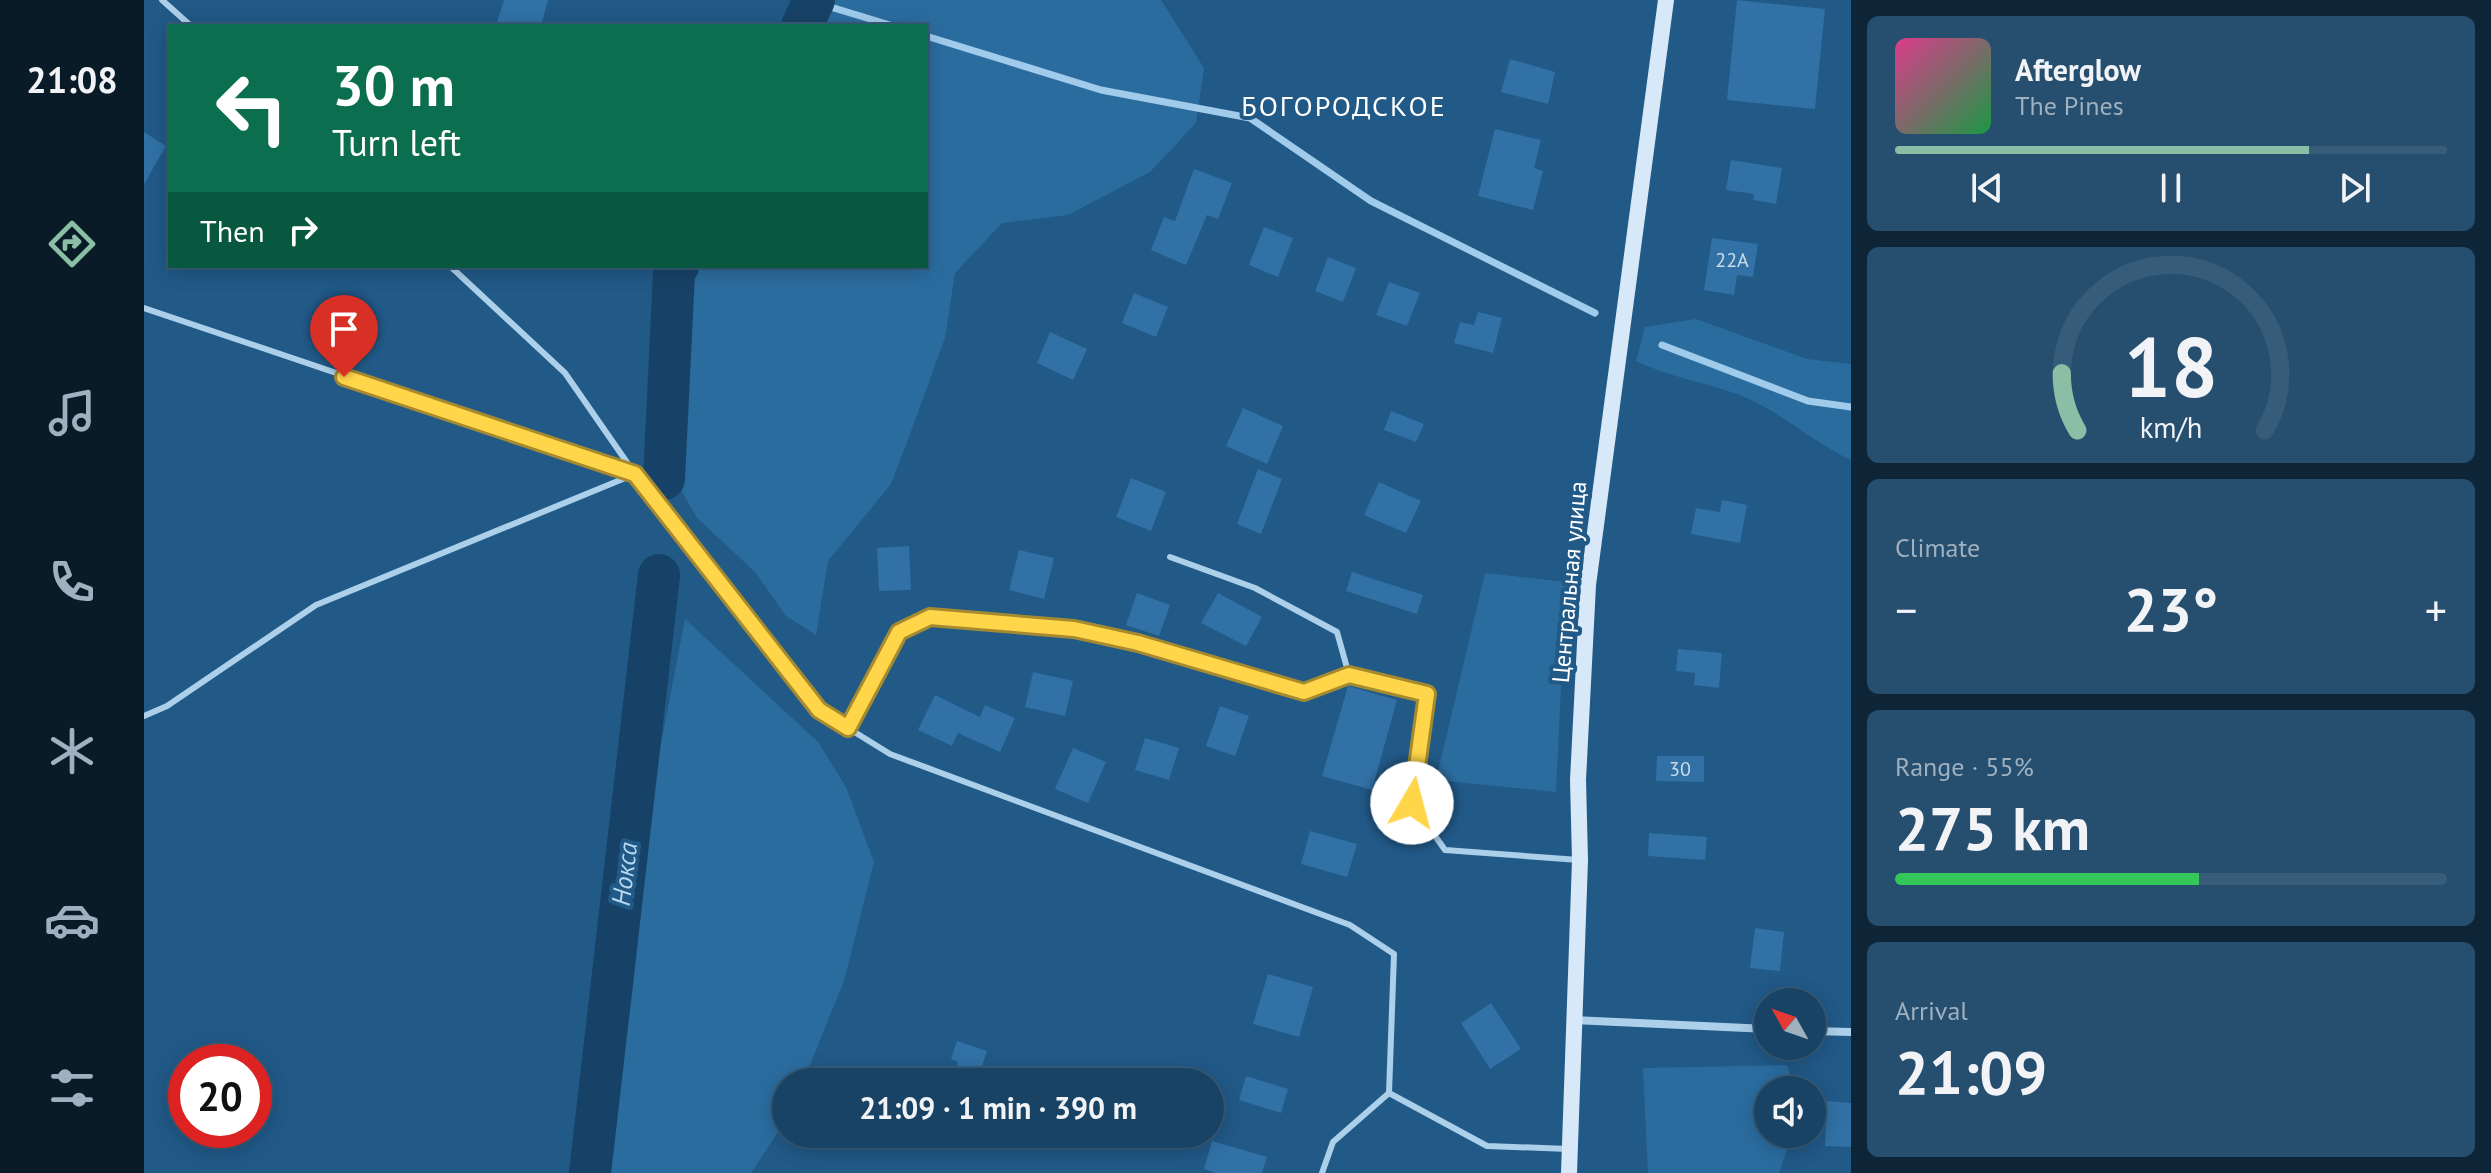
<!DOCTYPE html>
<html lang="en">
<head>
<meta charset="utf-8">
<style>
	body { margin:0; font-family:"PT Sans",sans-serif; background:#264e6e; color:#f1f3f6; height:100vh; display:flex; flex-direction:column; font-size:30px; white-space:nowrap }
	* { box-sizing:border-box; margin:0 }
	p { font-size:26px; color:#9fb0bf }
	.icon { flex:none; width:44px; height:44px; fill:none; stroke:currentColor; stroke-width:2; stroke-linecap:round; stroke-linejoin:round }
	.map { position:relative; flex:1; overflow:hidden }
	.drawer { display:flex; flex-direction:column; gap:16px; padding:16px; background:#0e2538; width:640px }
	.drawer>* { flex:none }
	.hud { position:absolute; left:24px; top:24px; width:760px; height:244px; border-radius:0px; box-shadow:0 4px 20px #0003,0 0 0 2px #375c79; background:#0b6e4f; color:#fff; overflow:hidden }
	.needle { width:52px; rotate:310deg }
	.tools { position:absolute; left:1610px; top:988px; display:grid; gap:16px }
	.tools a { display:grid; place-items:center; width:72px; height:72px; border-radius:50%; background:#194365; box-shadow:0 4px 20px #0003,0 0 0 2px #375c79; font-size:40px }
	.speed { position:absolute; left:24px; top:1044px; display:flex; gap:16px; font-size:40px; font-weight:700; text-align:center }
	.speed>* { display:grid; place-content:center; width:104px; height:104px; border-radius:50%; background:#194365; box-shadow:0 4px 20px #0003,0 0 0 2px #375c79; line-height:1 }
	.speed .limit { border:12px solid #d22; background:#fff; color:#111 }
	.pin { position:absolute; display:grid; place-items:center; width:68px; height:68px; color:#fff; margin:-82px -34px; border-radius:50% 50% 50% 0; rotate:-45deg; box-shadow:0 0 8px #0007 }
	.pin .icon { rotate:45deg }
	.me { position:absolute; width:88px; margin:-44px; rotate:8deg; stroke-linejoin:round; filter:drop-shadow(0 0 6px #0008) }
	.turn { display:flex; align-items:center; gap:28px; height:168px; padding:0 32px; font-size:36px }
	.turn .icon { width:104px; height:104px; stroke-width:2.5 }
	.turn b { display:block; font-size:56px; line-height:68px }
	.then { display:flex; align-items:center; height:76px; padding:0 32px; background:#0003; gap:16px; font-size:30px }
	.big { font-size:60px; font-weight:700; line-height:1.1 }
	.drawer .widget { flex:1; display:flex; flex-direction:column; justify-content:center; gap:12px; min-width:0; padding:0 28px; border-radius:12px; background:#264e6e }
	.drawer .dial { align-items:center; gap:0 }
	.dial svg { height:208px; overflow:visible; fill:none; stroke:#375c79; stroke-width:7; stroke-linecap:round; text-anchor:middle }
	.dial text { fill:#f1f3f6; stroke:none }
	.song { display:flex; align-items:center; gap:24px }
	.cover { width:96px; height:96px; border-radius:12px; background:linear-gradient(135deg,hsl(330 70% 55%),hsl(140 70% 35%)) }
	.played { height:8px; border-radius:4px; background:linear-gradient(90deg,#8abfa5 75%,#375c79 75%) }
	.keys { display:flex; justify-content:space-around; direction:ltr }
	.heat { display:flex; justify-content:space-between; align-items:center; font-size:44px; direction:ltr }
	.charge { height:12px; border-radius:6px; background:linear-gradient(90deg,#34c759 55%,#375c79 0) }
	.trip { position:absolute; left:628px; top:1068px; width:452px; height:80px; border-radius:40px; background:#194365; box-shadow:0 4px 20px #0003,0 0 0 2px #375c79; font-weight:700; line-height:80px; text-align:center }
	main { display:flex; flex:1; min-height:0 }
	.menu { display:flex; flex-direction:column; width:144px; justify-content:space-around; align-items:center; background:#0a1b28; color:#9fb0bf }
	.menu .icon { width:56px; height:56px }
	.menu .selected { color:#8abfa5 }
	.menu b { font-size:36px; color:#f1f3f6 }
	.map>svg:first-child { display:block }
	.green { fill:#2b6c9f }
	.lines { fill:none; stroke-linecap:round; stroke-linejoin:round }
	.stream { stroke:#a0cbeb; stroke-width:7 }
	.river { stroke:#174267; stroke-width:42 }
	.building { fill:#3171a5 }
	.lane { stroke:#accfea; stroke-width:6 }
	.street { stroke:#accfea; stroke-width:8 }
	.secondary { stroke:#d7e9f8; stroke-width:16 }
	.route-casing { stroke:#a68a30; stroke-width:20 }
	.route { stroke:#ffd54a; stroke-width:14 }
	.labels { text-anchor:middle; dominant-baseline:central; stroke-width:8; stroke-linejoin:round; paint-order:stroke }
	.number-label { font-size:20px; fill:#ccdce8 }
	.street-label { font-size:24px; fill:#fff; stroke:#215987 }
	.water-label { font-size:26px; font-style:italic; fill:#b7d8f1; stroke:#215987 }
	.quarter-label { font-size:28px; letter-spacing:2px; fill:#fff; stroke:#215987 }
</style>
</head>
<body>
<main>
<nav class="menu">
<b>21:08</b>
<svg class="icon selected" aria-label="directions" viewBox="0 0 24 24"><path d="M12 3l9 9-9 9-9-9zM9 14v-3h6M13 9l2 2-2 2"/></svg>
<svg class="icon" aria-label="music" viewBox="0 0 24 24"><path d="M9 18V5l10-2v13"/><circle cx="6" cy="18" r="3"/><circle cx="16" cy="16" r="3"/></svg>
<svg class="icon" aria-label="phone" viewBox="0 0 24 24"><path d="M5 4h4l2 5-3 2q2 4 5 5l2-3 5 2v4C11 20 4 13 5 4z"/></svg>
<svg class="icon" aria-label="climate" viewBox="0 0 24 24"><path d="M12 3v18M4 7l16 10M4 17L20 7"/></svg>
<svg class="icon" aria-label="car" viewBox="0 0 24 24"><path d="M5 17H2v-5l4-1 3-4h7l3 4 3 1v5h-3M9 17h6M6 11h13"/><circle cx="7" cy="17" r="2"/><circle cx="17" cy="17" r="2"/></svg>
<svg class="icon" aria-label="filters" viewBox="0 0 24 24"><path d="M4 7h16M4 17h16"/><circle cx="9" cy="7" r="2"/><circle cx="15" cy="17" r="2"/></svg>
</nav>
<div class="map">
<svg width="1707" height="1173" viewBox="0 0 1707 1173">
	<rect width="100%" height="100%" fill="#215987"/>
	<g class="green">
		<polygon points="678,0 1017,0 1060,68 1052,123 1006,172 924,215 858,223 811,273 801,338 765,437 747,484 684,561 672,635 642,616 611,572 553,518 536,488 542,445 546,287 555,266 782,266 782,26 673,26"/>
		<path d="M1552,319L1663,359L1707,364V460C1668,442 1634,409 1593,394C1559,382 1525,377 1492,361L1501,327Z"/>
		<polygon points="1341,573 1422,582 1412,792 1292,780"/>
		<polygon points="541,619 674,742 702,787 730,862 700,981 659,1082 642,1082 642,1120 607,1173 462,1173 488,996 512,770"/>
		<polygon points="1643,1065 1652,1090 1624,1090 1624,1134 1648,1134 1635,1173 1504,1173 1499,1068"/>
	</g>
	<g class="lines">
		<g class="stream">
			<polyline points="670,2 749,26"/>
			<polyline points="782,36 957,90 1106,118 1227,201 1451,313"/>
			<polyline points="1518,345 1664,401 1707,407"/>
		</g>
		<g class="river">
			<polyline points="658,26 670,0"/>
			<polyline points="520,479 530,273 534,266"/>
			<polyline points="446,1173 515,575"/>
		</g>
	</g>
	<g class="building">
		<polygon points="360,0 404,0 397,26 352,26"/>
		<polygon points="1593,0 1681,9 1671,109 1583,100"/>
		<polygon points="1366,59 1411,72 1404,104 1357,92"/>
		<polygon points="1351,129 1397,140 1390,168 1399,171 1389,210 1334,196"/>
		<polygon points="0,132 22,146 0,184"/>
		<polygon points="1587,160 1638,168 1632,204 1609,200 1610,194 1582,190"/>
		<polygon points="1050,169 1088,183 1074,219 1063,215 1042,265 1007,250 1020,217 1031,221"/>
		<polygon points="1120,227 1149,238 1134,277 1105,265"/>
		<polygon points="1568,238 1614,244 1609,277 1593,275 1590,295 1560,290"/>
		<polygon points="1184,257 1212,268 1199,302 1171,291"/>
		<polygon points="1245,282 1276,293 1263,326 1232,315"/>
		<polygon points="990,293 1024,307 1012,337 978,323"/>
		<polygon points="1334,312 1358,318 1349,353 1310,343 1316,322 1330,325"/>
		<polygon points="906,332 943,349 929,380 893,363"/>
		<polygon points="1099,408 1139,426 1123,464 1082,446"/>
		<polygon points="1247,411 1280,424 1272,442 1240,430"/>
		<polygon points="1114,469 1138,479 1117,534 1093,524"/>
		<polygon points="987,478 1022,492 1007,531 972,517"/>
		<polygon points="1235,482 1277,501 1262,533 1220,515"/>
		<polygon points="1578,500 1603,505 1596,543 1547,534 1552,508 1576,512"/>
		<polygon points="765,546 767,590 735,591 733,548"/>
		<polygon points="875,550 910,558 900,599 865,590"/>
		<polygon points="1208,572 1279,595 1273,614 1202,591"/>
		<polygon points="993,593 1026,605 1015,636 982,625"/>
		<polygon points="1074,593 1118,617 1102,646 1057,623"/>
		<polygon points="1534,649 1578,653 1575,688 1550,685 1551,673 1532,671"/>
		<polygon points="889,672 929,681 921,716 881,707"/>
		<polygon points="1204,686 1253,700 1228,790 1178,776"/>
		<polygon points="791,695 836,717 841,705 871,718 856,752 814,733 808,746 774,730"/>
		<polygon points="1076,706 1105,716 1091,756 1062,746"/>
		<polygon points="1001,738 1035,748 1025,780 991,770"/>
		<polygon points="929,748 962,762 944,803 911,789"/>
		<polygon points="1513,756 1560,756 1560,782 1512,781"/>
		<polygon points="1166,831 1213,844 1203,877 1157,864"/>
		<polygon points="1505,833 1563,837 1561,860 1504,856"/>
		<polygon points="1611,928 1640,932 1636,971 1606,968"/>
		<polygon points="1124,974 1169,987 1155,1037 1109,1024"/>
		<polygon points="1347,1003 1377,1049 1346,1069 1317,1023"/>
		<polygon points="813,1041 843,1051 833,1082 807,1082 814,1062 807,1059"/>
		<polygon points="1102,1076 1144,1089 1137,1113 1095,1100"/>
		<polygon points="1683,1101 1707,1103 1707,1147 1681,1146"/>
		<polygon points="1068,1141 1123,1157 1118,1173 1072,1173 1060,1169"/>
	</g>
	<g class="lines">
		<g class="lane">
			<polyline points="18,0 47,26"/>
			<polyline points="0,308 491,474 675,710 746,754 1206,925 1250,954 1245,1093 1343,1146 1425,1149"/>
			<polyline points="1026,557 1111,588 1193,632 1205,675"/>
			<polyline points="0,716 23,706 172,605 491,474 421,373 306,266"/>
			<polyline points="704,728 755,632 786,617 930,629 994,643 1160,692 1205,675 1283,694 1268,803 1301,850 1435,860"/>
			<polyline points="1178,1173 1189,1142 1245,1093"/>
		</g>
		<g class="street">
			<polyline points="1429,1020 1624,1029"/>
			<polyline points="1668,1031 1707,1032"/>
		</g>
		<polyline class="secondary" points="1425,1173 1436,860 1434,780 1444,585 1522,0"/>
	</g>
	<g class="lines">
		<g class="route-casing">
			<polyline id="route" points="200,377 491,474 675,710 704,728 755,632 786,617 930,629 994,643 1160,692 1205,675 1283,694 1268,803"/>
		</g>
		<use href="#route" class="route"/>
	</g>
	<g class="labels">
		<g class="number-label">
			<text x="1588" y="260">22А</text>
			<text x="1536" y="769">30</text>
		</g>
		<g class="street-label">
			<text transform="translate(1425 582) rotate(-85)">Центральная улица</text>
		</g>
		<g class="water-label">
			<text transform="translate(480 874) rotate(-83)">Нокса</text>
		</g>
		<g class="quarter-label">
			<text x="1200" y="105">БОГОРОДСКОЕ</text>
		</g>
	</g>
</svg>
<div class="tools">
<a><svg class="needle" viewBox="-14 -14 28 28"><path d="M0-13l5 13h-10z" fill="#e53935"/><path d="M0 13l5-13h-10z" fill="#9fb0bf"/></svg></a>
<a><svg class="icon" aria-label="sound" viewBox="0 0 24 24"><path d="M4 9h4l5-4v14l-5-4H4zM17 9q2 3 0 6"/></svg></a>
</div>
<div class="speed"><div class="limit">20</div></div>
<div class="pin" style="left:200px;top:377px;background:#d93025"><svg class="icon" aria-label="arrive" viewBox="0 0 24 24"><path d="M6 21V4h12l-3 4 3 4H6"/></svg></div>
<svg class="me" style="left:1268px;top:803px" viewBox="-20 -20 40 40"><circle r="19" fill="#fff"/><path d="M0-13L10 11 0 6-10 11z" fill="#ffd54a"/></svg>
<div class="trip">21:09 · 1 min · 390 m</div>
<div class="hud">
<div class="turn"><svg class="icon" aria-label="left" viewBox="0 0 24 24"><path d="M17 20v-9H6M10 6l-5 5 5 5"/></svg><div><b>30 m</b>Turn left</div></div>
<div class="then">Then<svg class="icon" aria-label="right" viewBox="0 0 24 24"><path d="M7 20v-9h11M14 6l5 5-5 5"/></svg></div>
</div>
</div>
<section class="drawer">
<div class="widget">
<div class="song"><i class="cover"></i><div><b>Afterglow</b><p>The Pines</p></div></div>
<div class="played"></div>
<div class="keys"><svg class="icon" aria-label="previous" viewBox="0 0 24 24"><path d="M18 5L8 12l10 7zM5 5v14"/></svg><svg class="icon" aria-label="pause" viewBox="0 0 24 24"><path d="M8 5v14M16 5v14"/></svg><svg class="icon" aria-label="next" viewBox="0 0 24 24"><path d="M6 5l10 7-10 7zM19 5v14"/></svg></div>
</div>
<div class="widget dial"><svg viewBox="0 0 100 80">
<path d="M14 69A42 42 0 1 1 86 69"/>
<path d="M14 69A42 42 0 0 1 8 47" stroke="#8abfa5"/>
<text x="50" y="56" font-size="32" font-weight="700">18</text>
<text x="50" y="72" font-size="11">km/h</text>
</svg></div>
<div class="widget"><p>Climate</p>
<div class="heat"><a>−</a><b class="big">23°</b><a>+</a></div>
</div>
<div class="widget"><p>Range · 55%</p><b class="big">275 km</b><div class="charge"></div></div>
<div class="widget"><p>Arrival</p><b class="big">21:09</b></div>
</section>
</main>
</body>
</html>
